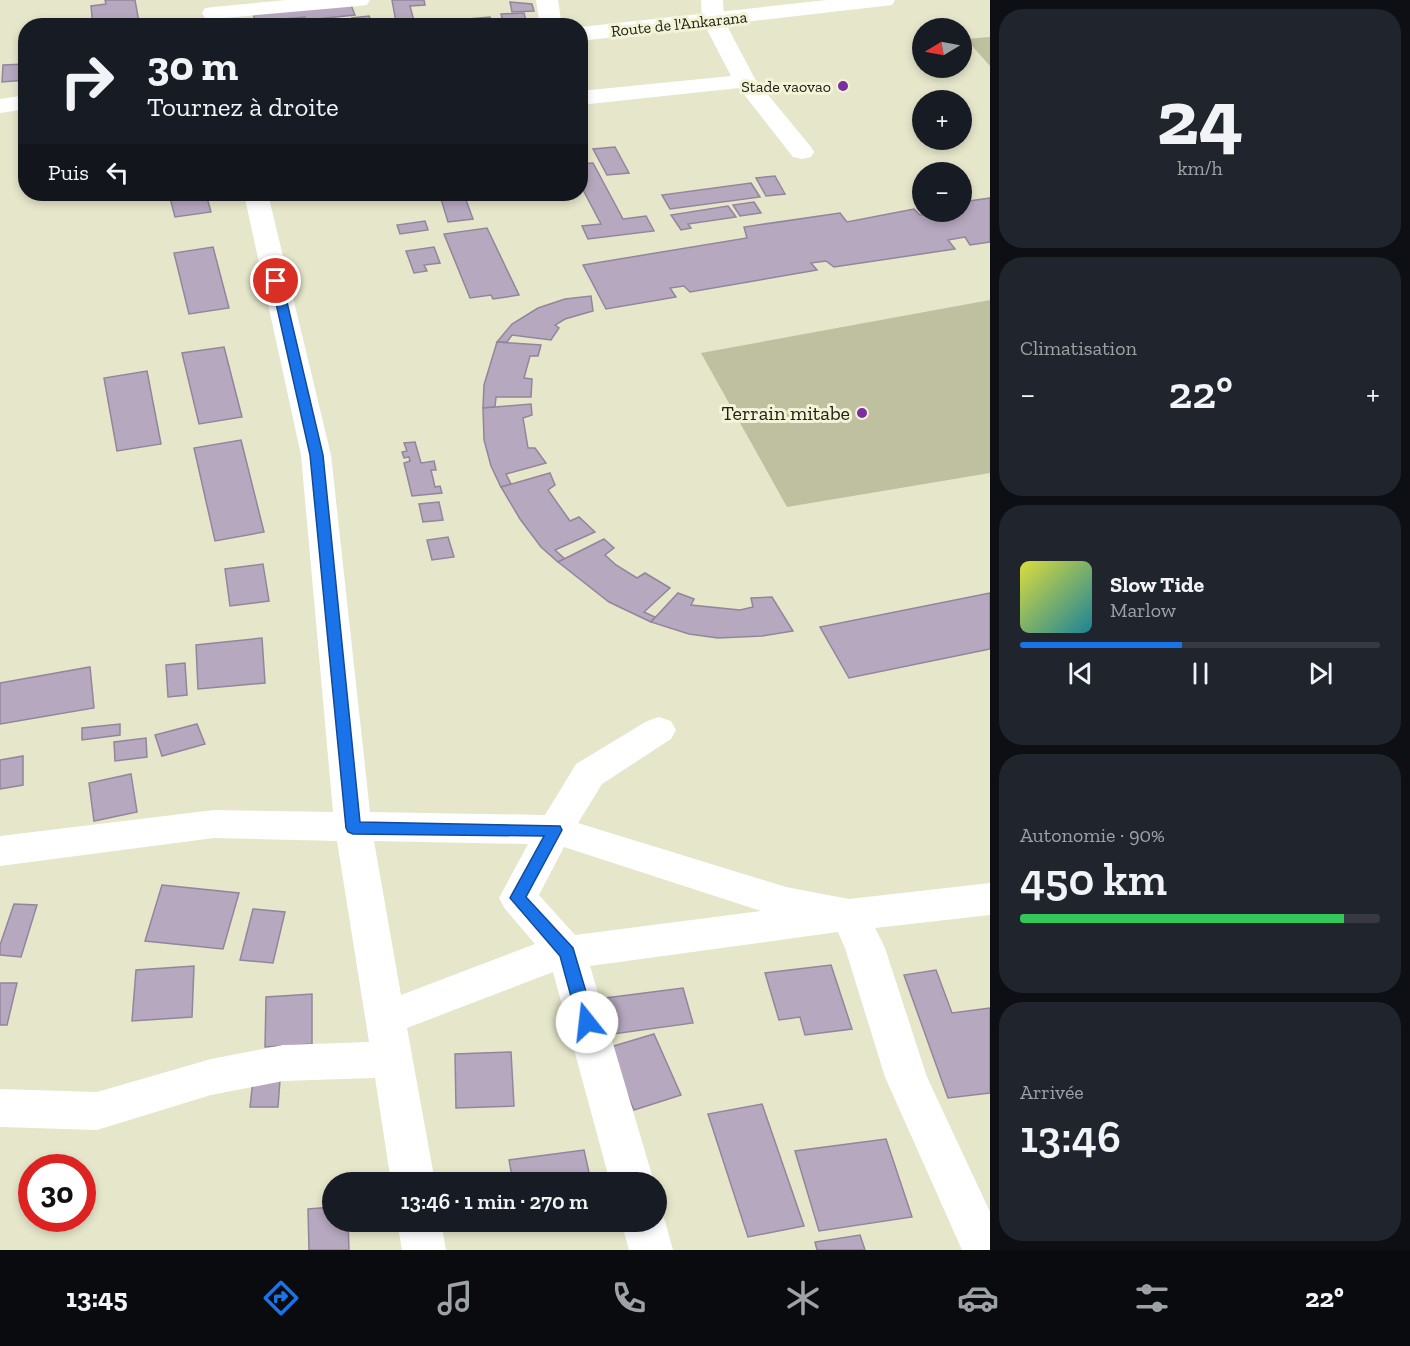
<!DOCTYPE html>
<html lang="fr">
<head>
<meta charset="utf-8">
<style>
	body { margin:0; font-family:"Zilla Slab",serif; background:#20242c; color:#f1f3f6; height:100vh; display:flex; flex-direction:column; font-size:22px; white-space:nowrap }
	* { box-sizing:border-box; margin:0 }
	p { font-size:20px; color:#9ea1a6 }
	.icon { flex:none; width:33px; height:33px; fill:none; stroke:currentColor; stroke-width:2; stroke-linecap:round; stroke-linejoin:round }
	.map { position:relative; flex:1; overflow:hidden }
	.panel { display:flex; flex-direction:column; gap:9px; padding:9px; background:#0d0f14; width:420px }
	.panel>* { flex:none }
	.top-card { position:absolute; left:18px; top:18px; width:570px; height:183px; border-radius:24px; box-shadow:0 3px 9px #0003; background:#171b24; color:#f1f3f6; overflow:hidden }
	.needle { width:39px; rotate:260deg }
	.tools { position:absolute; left:912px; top:18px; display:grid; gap:12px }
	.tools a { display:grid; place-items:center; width:60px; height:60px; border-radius:50%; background:#171b24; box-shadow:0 3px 9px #0003; font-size:30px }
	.speed { position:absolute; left:18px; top:1154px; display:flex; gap:12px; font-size:30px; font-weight:700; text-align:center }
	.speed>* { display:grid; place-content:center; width:78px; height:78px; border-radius:50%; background:#171b24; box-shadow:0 3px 9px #0003; line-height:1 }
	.speed .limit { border:9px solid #d22; background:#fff; color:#111 }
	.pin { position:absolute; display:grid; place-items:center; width:51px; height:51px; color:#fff; margin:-26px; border:3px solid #fff; border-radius:50%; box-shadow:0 2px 6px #0007 }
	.me { position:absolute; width:66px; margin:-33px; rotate:344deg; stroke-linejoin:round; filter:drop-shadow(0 0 4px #0008) }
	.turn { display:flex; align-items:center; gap:21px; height:126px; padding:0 30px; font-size:27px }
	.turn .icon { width:78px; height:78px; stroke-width:2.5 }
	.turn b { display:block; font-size:42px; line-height:51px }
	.then { display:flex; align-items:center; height:57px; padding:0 30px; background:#0003; gap:12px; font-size:22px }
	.big { font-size:45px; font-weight:600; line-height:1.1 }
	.panel .widget { flex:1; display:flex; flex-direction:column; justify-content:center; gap:9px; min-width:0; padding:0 21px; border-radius:24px; background:#20242c }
	.panel .dial { align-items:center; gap:0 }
	.dial b { font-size:78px; line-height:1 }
	.song { display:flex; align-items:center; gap:18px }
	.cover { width:72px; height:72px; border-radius:9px; background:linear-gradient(135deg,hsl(60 70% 55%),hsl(190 70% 35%)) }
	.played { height:6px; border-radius:3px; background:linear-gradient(90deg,#1a73e8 45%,#363941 45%) }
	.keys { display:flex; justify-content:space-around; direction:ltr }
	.heat { display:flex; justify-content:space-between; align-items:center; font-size:33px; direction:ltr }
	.charge { height:9px; border-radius:4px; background:linear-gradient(90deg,#34c759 90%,#363941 0) }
	.trip { position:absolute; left:322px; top:1172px; width:345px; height:60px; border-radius:30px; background:#171b24; box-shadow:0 3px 9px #0003; font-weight:600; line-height:60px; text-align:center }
	.tab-bar { display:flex; height:96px; justify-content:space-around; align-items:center; background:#090b0e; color:#9ea1a6 }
	.tab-bar .icon { width:42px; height:42px }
	.tab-bar .active { color:#1a73e8 }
	.tab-bar b { font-size:27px; color:#f1f3f6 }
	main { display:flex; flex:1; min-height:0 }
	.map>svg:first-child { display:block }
	.green { fill:#bec0a0 }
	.building { fill:#b6a8bf; stroke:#93859c; stroke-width:1.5 }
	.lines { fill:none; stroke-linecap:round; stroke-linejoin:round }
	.minor { fill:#fff; fill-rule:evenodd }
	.primary { fill:#fff; fill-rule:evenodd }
	.route { fill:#1a73e8; stroke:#114b97; stroke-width:1.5 }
	.poi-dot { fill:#7a2ea0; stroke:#f2f3d7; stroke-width:2 }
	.labels { text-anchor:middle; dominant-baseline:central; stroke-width:6; stroke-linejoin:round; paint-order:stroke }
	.far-street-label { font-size:16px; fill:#202116; stroke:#f2f3d7 }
	.far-poi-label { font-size:16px; fill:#202116; stroke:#f2f3d7; text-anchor:end }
	.poi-label { font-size:20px; fill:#202116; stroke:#f2f3d7; text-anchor:end }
</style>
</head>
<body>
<main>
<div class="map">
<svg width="990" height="1250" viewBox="0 0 990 1250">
	<rect width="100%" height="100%" fill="#e5e6ca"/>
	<g class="green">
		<polygon points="990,37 990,66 966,39"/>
		<polygon points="990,300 990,473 787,507 701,353"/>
	</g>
	<g class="building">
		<polygon points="105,0 135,0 139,22 93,26 91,6 106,4"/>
		<polygon points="392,0 424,0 425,5 410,6 414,21 396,22"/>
		<polygon points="510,2 532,4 534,11 512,12"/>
		<polygon points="351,5 355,15 306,20 305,17 273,20 275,25 266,26 257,26 253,14"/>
		<polygon points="524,13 526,21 503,22 501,14"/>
		<polygon points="369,16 374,26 355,26 352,18"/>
		<polygon points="490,17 494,26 471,26 469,19"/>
		<polygon points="26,64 26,80 2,82 3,65"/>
		<polygon points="615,147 629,173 607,175 593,149"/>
		<polygon points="593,163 623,219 646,216 654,231 588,239 582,226 601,224 580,184 580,164"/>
		<polygon points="775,176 785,194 766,196 756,178"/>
		<polygon points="751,183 760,197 670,209 662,195"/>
		<polygon points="169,194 206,194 211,212 175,217"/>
		<polygon points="465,197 473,219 448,222 441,199"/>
		<polygon points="990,198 990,242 970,245 965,237 948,240 955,249 834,267 826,261 811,263 817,270 690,292 684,286 670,288 676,297 606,309 583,265 747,238 744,227 840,213 847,222 914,209 920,215 933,214 933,212 962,212 962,202"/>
		<polygon points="754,202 761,213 740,216 733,205"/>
		<polygon points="728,206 736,217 688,224 691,228 681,230 671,215"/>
		<polygon points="425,221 428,230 400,234 397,225"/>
		<polygon points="487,228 519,295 493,299 491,295 470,298 444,234"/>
		<polygon points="213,247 229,308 189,314 174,253"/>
		<polygon points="434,247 440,263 424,265 427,271 414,273 406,251"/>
		<polygon points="591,296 593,311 565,319 555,325 559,328 551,340 512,335 507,342 497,342 512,324 538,308 565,299"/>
		<polygon points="497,342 541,345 538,356 530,356 524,378 532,379 531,397 496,397 495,407 483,408 484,385"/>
		<polygon points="224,347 242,417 199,424 182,353"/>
		<polygon points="147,371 161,444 117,451 104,378"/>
		<polygon points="531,404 532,415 523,418 528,448 535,448 546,463 506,474 511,484 501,487 491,466 484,440 483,408"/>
		<polygon points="241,440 264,532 215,541 194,448"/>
		<polygon points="415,442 421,463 434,461 436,470 431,470 435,487 440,486 442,493 412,496 404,463 410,461 409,457 404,458 402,452 407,451 404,443"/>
		<polygon points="550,473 555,485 548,490 570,521 579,517 595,532 555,550 565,559 558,562 541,547 520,519 501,487"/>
		<polygon points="439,502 443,520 423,522 419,504"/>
		<polygon points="448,537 454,557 432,560 427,540"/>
		<polygon points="604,539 614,548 605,555 616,565 637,578 645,573 670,588 644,612 655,617 651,622 609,602 558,562"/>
		<polygon points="263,564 269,601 230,606 225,569"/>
		<polygon points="678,593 694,599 691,605 740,610 753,607 751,598 772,597 793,631 762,636 718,638 689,634 651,622"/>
		<polygon points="990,593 990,649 849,678 820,627"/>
		<polygon points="262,638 265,683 198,689 196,645"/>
		<polygon points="185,663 187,695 168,697 166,665"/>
		<polygon points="90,667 94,708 0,724 0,683"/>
		<polygon points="120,724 120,735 82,740 82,728"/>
		<polygon points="197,724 205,744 162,756 155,735"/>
		<polygon points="146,738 147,757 115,761 114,742"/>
		<polygon points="23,756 23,785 0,789 0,760"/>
		<polygon points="131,774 137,812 94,821 89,783"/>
		<polygon points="162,885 239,893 223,949 145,941"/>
		<polygon points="14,904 37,905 21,957 0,955 0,945"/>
		<polygon points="253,909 285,912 273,963 240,960"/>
		<polygon points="831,965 852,1029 805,1035 800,1017 779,1020 765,973"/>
		<polygon points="194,966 192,1017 132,1021 136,970"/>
		<polygon points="936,970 952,1013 990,1008 990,1093 948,1098 904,975"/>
		<polygon points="0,983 17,983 7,1025 0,1025"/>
		<polygon points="683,988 693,1023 606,1035 598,999"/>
		<polygon points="312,994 312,1044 265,1047 266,997"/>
		<polygon points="654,1034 681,1095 634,1110 607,1048"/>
		<polygon points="511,1052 514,1106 456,1108 455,1054"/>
		<polygon points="253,1080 280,1080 278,1107 250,1107"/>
		<polygon points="762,1104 804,1226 748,1237 708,1114"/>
		<polygon points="886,1139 912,1217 819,1231 795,1151"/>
		<polygon points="584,1150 591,1182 513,1182 509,1160"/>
		<polygon points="333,1207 333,1221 348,1221 349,1250 309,1250 308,1209"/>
		<polygon points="519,1221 570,1221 520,1228"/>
		<polygon points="860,1235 865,1250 817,1250 815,1242"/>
	</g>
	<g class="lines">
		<g class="minor">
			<polygon points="287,0 370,0 367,5 359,6 213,19 205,18 202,13 205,8 213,7"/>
			<polygon points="536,0 558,0 562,26 540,26"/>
			<polygon points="701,0 723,0 724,20 755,79 811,147 814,152 811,157 802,159 793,157 739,88 580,105 580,91 731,76 702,20"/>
			<path d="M244,194H268L331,455L370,812L545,815L576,764L647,721L659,717L671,721L676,730L671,739L602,784L578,823L786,887L849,899L990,883V915L875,928L885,948L927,1077L990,1212V1250H962L885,1077L845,948L838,932L590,966L654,1182H610L553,972L407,1028L435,1182H391L375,1078L283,1081L211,1095L97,1130L0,1127V1089L97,1092L211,1059L283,1045L369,1042L337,841L214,838L0,866V836L214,810L333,812L301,455ZM374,841L528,844L499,898L505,909L535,944L401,995ZM564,847L761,911L575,935L539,895Z"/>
			<polygon points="657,1206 665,1221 673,1250 629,1250 621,1221 657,1221"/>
			<polygon points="397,1221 441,1221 446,1250 402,1250"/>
		</g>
		<g class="primary">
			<polygon points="827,0 895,0 892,5 884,6 580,41 580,27"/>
			<polygon points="26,95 26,109 0,113 0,99"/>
		</g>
	</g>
	<polygon class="route" points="276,277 282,281 323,455 360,822 560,826 562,830 526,897 573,948 595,1022 593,1027 587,1029 581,1027 578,1022 560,956 510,898 544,836 353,834 348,832 346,828 310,455 271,281"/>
	<g class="poi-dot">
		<circle cx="843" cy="86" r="6"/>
		<circle cx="862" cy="413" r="6"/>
	</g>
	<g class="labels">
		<g class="far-street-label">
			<text transform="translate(679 24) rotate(-6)">Route de l'Ankarana</text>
		</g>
		<g class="far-poi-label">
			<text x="831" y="86">Stade vaovao</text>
		</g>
		<g class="poi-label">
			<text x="850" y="413">Terrain mitabe</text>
		</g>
	</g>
</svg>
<div class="tools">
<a><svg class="needle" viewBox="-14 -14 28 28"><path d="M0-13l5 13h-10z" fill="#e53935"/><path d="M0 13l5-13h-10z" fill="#9ea1a6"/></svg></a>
<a>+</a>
<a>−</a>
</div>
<div class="speed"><div class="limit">30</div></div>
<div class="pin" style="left:276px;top:281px;background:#d93025"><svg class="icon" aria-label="arrive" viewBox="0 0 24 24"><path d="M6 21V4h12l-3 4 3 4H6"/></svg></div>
<svg class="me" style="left:587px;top:1022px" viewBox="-20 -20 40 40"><circle r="19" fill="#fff"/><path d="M0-13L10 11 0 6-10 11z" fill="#1a73e8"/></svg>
<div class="trip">13:46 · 1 min · 270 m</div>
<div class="top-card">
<div class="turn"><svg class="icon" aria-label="right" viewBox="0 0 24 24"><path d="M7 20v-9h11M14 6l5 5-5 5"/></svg><div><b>30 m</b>Tournez à droite</div></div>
<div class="then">Puis<svg class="icon" aria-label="left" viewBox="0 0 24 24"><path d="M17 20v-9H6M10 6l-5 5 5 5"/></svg></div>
</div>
</div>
<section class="panel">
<div class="widget dial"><b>24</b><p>km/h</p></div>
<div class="widget"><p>Climatisation</p>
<div class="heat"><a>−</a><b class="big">22°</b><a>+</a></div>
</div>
<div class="widget">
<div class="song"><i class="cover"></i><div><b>Slow Tide</b><p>Marlow</p></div></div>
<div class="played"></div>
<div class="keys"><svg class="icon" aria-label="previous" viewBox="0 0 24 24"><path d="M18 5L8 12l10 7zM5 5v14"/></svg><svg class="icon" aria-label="pause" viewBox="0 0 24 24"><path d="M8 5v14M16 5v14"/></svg><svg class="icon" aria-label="next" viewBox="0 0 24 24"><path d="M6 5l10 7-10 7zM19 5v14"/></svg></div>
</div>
<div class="widget"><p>Autonomie · 90%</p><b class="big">450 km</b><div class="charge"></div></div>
<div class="widget"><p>Arrivée</p><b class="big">13:46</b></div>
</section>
</main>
<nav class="tab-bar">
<b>13:45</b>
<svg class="icon active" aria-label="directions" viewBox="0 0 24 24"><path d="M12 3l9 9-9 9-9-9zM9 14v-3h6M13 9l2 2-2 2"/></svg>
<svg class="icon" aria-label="music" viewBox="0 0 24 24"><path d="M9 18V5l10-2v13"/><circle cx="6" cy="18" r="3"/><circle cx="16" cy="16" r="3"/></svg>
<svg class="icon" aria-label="phone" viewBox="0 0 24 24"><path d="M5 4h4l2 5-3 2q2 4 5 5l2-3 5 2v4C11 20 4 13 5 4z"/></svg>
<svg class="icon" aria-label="climate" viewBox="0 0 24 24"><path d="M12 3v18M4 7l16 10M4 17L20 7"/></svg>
<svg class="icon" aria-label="car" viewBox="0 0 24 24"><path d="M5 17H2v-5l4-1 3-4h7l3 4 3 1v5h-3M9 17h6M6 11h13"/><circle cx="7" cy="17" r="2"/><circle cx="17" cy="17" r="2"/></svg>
<svg class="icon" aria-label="filters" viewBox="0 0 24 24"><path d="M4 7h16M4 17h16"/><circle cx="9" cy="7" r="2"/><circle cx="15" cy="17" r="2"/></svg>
<b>22°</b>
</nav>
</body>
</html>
